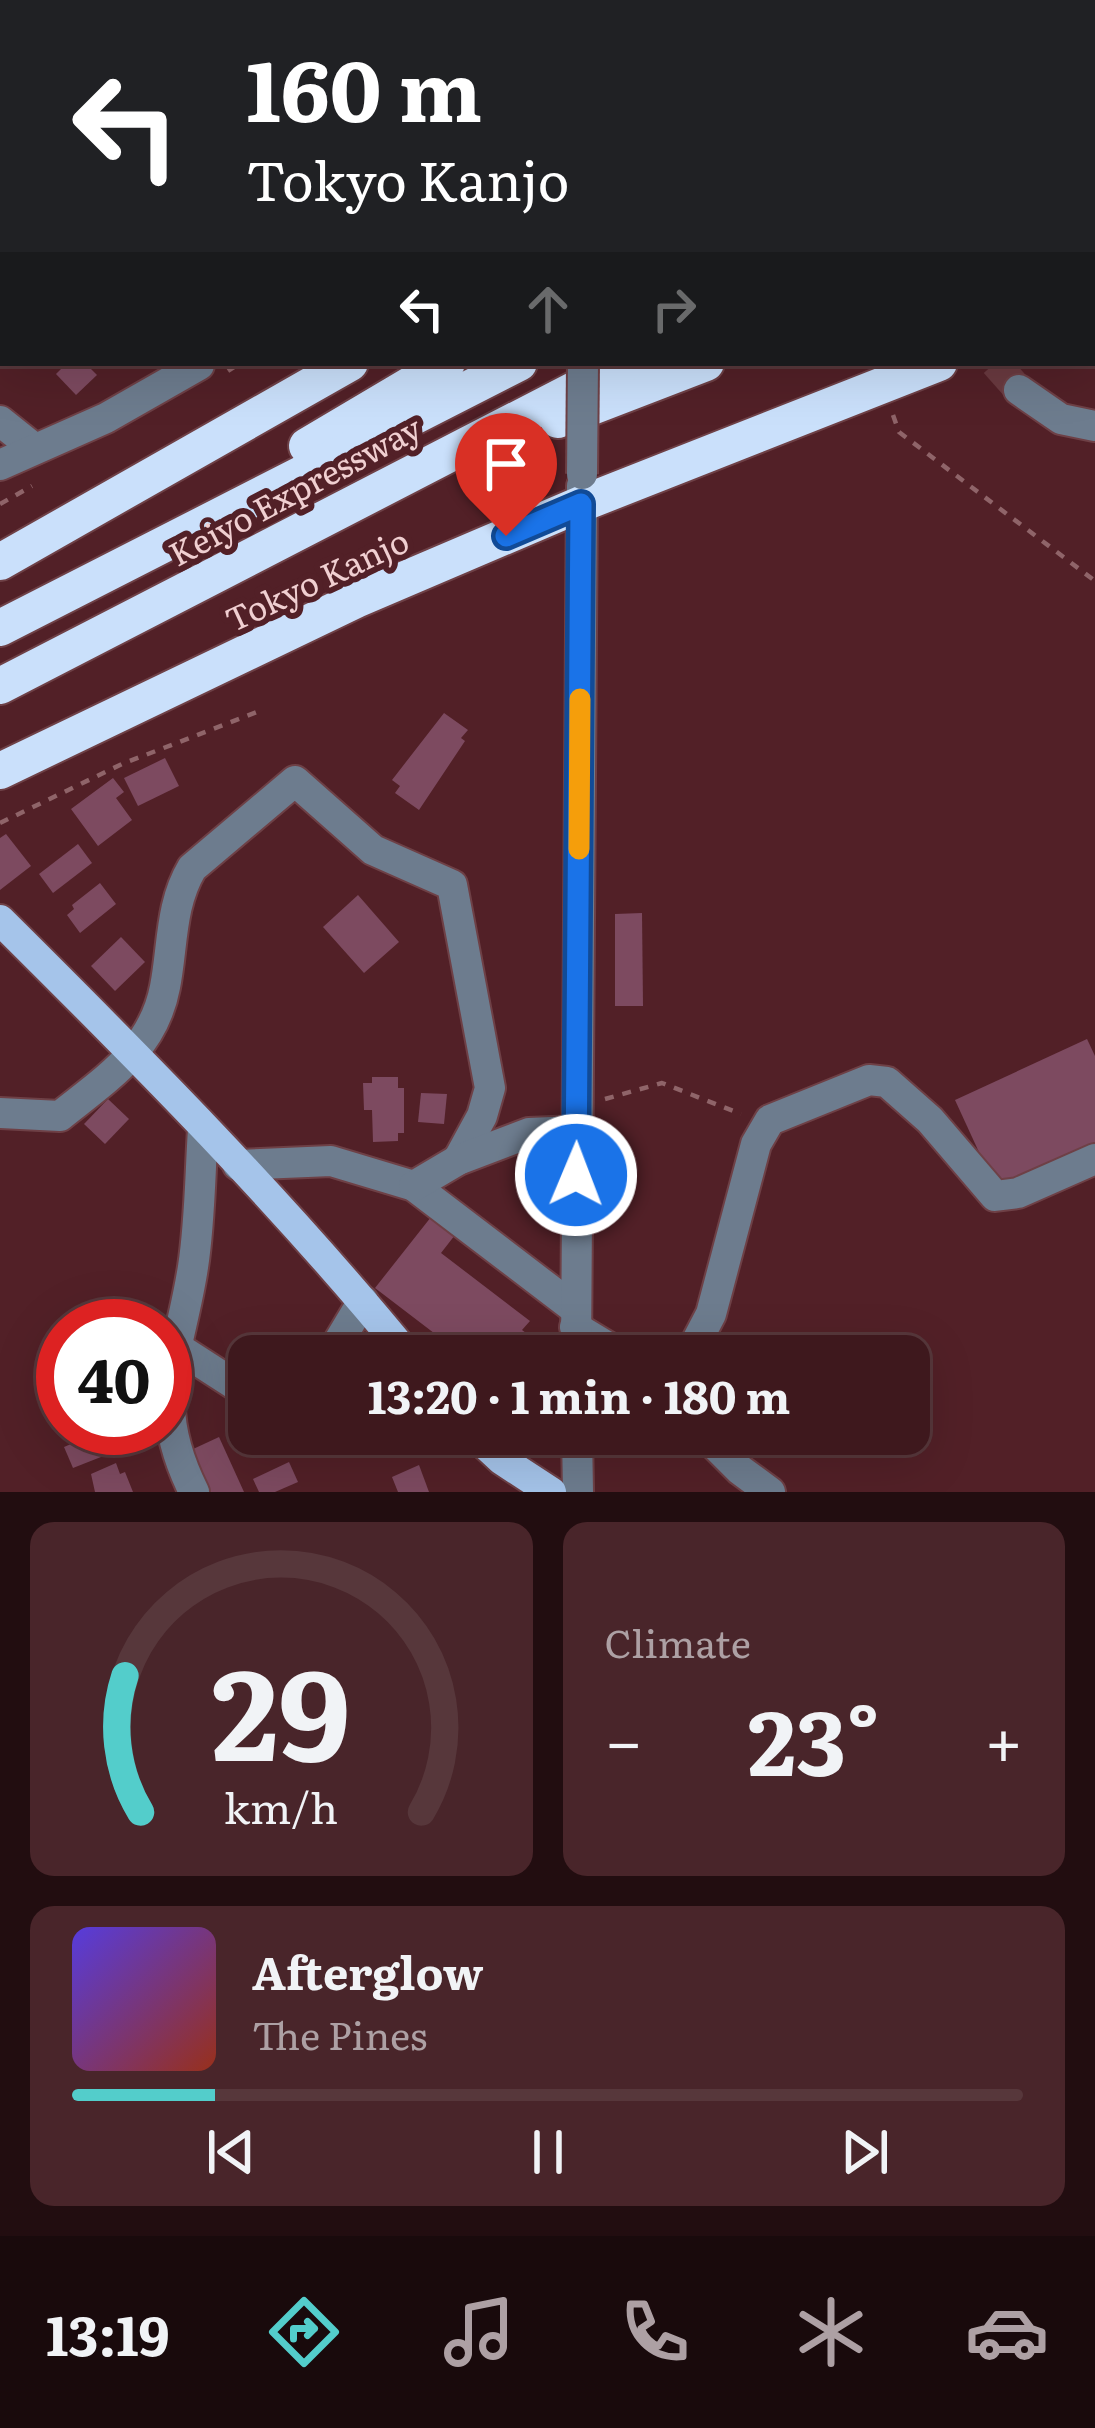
<!DOCTYPE html>
<html lang="en">
<head>
<meta charset="utf-8">
<style>
	body { margin:0; font-family:Literata,serif; background:#49252a; color:#f1f3f6; height:100vh; display:flex; flex-direction:column; font-size:45px; white-space:nowrap }
	* { box-sizing:border-box; margin:0 }
	p { font-size:39px; color:#ada0a4 }
	.icon { flex:none; width:66px; height:66px; fill:none; stroke:currentColor; stroke-width:2; stroke-linecap:round; stroke-linejoin:round }
	.map { position:relative; height:1492px; overflow:hidden }
	.side { display:flex; flex-direction:column; gap:30px; padding:30px; background:#220d10; flex:1 }
	.side>* { flex:none }
	.top-card { position:absolute; left:0px; top:0px; width:1095px; height:366px; box-shadow:0 12px 48px #0002,0 0 0 3px #57373b; background:#202124; color:#fff; overflow:hidden }
	.speed { position:absolute; left:36px; top:1299px; display:flex; gap:24px; font-size:60px; font-weight:700; text-align:center }
	.speed>* { display:grid; place-content:center; width:156px; height:156px; border-radius:50%; background:#3e181d; box-shadow:0 12px 48px #0002,0 0 0 3px #57373b; line-height:1 }
	.speed .limit { border:18px solid #d22; background:#fff; color:#111 }
	.pin { position:absolute; display:grid; place-items:center; width:102px; height:102px; color:#fff; margin:-123px -51px; border-radius:50% 50% 50% 0; rotate:-45deg; box-shadow:0 0 12px #0007 }
	.pin .icon { rotate:45deg }
	.me { position:absolute; width:132px; margin:-66px; rotate:1deg; stroke-linejoin:round; filter:drop-shadow(0 0 9px #0008) }
	.turn { display:flex; align-items:center; gap:42px; height:252px; padding:0 48px; font-size:54px }
	.turn .icon { width:156px; height:156px; stroke-width:2.5 }
	.turn b { display:block; font-size:84px; line-height:102px }
	.lanes { display:flex; align-items:center; height:114px; padding:0 48px; background:#0003; justify-content:center; gap:60px; direction:ltr }
	.lanes .off { opacity:.35 }
	.big { font-size:90px; font-weight:700; line-height:1.1 }
	.side .widget { flex:1; display:flex; flex-direction:column; justify-content:center; gap:18px; min-width:0; padding:0 42px; border-radius:24px; background:#49252a }
	.side .dial { align-items:center; gap:0 }
	.dial svg { height:312px; overflow:visible; fill:none; stroke:#57373b; stroke-width:7; stroke-linecap:round; text-anchor:middle }
	.dial text { fill:#f1f3f6; stroke:none }
	.song { display:flex; align-items:center; gap:36px }
	.cover { width:144px; height:144px; border-radius:18px; background:linear-gradient(135deg,hsl(250 70% 55%),hsl(10 70% 35%)) }
	.played { height:12px; border-radius:6px; background:linear-gradient(90deg,#53cdcb 15%,#57373b 15%) }
	.keys { display:flex; justify-content:space-around; direction:ltr }
	.heat { display:flex; justify-content:space-between; align-items:center; font-size:66px; direction:ltr }
	.side .tiles { flex:1; display:grid; gap:30px; grid-template-columns:1fr 1fr }
	.widget:last-child { grid-column:span 2 }
	.trip { position:absolute; left:228px; top:1335px; width:702px; height:120px; border-radius:24px; background:#3e181d; box-shadow:0 12px 48px #0002,0 0 0 3px #57373b; font-weight:700; line-height:120px; text-align:center }
	.tab-bar { display:flex; height:192px; justify-content:space-around; align-items:center; background:#190a0c; color:#ada0a4 }
	.tab-bar .icon { width:84px; height:84px }
	.tab-bar .on { color:#53cdcb }
	.tab-bar b { font-size:54px; color:#f1f3f6 }
	.map>svg:first-child { display:block }
	.building { fill:#7d4a60 }
	.lines { fill:none; stroke-linecap:round; stroke-linejoin:round }
	.minor-tunnel { stroke:#6a3a40; stroke-width:30; stroke-dasharray:30 15; stroke-linecap:butt }
	.minor-casing { stroke:#6e4046; stroke-width:34 }
	.major-casing { stroke:#6e4046; stroke-width:34 }
	.highway-casing { stroke:#6e4046; stroke-width:40 }
	.path { stroke:#8f6469; stroke-width:4.5; stroke-dasharray:9 9; stroke-linecap:butt }
	.minor { stroke:#6d7c8e; stroke-width:30 }
	.major { stroke:#a5c4ea; stroke-width:30 }
	.highway { stroke:#cae0fb; stroke-width:36 }
	.minor-bridge-casing { stroke:#6e4046; stroke-width:34; stroke-linecap:butt }
	.minor-bridge { stroke:#6d7c8e; stroke-width:30 }
	.route-casing { stroke:#114b97; stroke-width:30 }
	.route { stroke:#1a73e8; stroke-width:21 }
	.slow { stroke:#f59e0b; stroke-width:21 }
	.labels { text-anchor:middle; dominant-baseline:central; stroke-width:12; stroke-linejoin:round; paint-order:stroke }
	.street-label { font-size:33px; fill:#f0cfd1; stroke:#522027 }
</style>
</head>
<body>
<div class="map">
<svg width="1095" height="1492" viewBox="0 0 1095 1492">
	<rect width="100%" height="100%" fill="#522027"/>
	<g class="building">
		<polygon points="67,363 85,363 97,375 76,395 56,374"/>
		<polygon points="444,713 468,730 461,738 465,741 419,810 395,793 400,786 392,780"/>
		<polygon points="165,758 179,786 138,806 124,778"/>
		<polygon points="113,778 124,792 116,798 132,820 98,846 71,809"/>
		<polygon points="6,834 31,866 0,890 0,838"/>
		<polygon points="78,844 92,863 53,893 39,874"/>
		<polygon points="100,883 116,904 80,933 67,915 74,909 72,905"/>
		<polygon points="358,895 399,942 364,973 323,927"/>
		<polygon points="642,913 643,1006 615,1006 615,914"/>
		<polygon points="121,937 145,962 115,991 91,966"/>
		<polygon points="1087,1039 1095,1056 1095,1142 995,1187 955,1100"/>
		<polygon points="372,1077 398,1077 398,1088 404,1088 404,1133 398,1133 398,1141 373,1142 372,1110 364,1110 363,1083 372,1083"/>
		<polygon points="421,1093 447,1094 444,1124 418,1122"/>
		<polygon points="108,1099 129,1119 105,1144 84,1124"/>
		<polygon points="431,1217 455,1235 441,1253 530,1321 522,1330 530,1336 514,1356 464,1356 375,1288"/>
		<polygon points="97,1433 106,1455 73,1468 64,1447"/>
		<polygon points="219,1437 244,1492 210,1492 191,1450"/>
		<polygon points="289,1462 298,1482 275,1492 259,1492 253,1479"/>
		<polygon points="116,1463 120,1474 125,1472 133,1492 95,1492 91,1474"/>
		<polygon points="419,1465 429,1492 398,1492 392,1477"/>
	</g>
	<g class="lines">
		<g class="minor-tunnel">
			<polyline points="864,0 865,3"/>
			<polyline points="995,363 1019,390"/>
		</g>
		<g class="minor-casing">
			<g id="minor">
				<polyline points="586,3 586,0"/>
				<polyline points="1019,390 1061,419 1095,426"/>
				<polyline points="0,421 35,449"/>
				<polyline points="0,465 106,418 199,365"/>
				<path d="M0,1113L60,1116C106,1079 153,1050 165,987C173,946 170,905 192,868L295,781L373,850L452,885L490,1088L482,1116L458,1160"/>
				<polyline points="238,1165 331,1161 414,1186 574,1308"/>
				<polyline points="414,1186 458,1160 529,1133 577,1131"/>
				<polyline points="575,1327 623,1356"/>
				<polyline points="175,1346 237,1386 249,1389"/>
				<polyline points="330,1356 363,1301"/>
				<polyline points="576,1356 582,486"/>
				<polyline points="689,1356 711,1314 756,1144 770,1120 869,1080 887,1082 930,1120 995,1196 1018,1193 1095,1159"/>
				<polyline points="577,1434 578,1492"/>
				<polyline points="704,1434 740,1470 770,1492"/>
				<path d="M194,1492C148,1400 179,1358 193,1267C200,1222 200,1175 203,1129"/>
			</g>
		</g>
		<g class="major-casing">
			<g id="major">
				<path d="M0,920C141,1060 282,1202 408,1356"/>
				<polyline points="474,1434 502,1460 551,1492"/>
			</g>
		</g>
		<g class="highway-casing">
			<g id="highway">
				<polyline points="944,3 950,0"/>
				<polyline points="999,3 1006,0"/>
				<polyline points="1092,39 1095,38"/>
				<polyline points="1092,111 1095,110"/>
				<polyline points="1092,161 1095,160"/>
				<polyline points="1092,221 1095,220"/>
				<polyline points="1092,306 1095,305"/>
				<polyline points="558,420 706,363"/>
				<polyline points="307,446 447,363"/>
				<polyline points="0,562 350,363"/>
				<polyline points="0,628 519,363"/>
				<polyline points="0,686 626,363"/>
				<polyline points="0,771 356,600 581,504 939,363"/>
			</g>
		</g>
		<g class="path">
			<polyline points="725,0 727,3"/>
			<polyline points="228,371 240,363"/>
			<polyline points="893,415 899,432 1095,581"/>
			<polyline points="0,504 32,486"/>
			<polyline points="0,823 122,764 257,712"/>
			<polyline points="605,1099 662,1083 741,1114"/>
		</g>
		<use href="#minor" class="minor"/>
		<use href="#major" class="major"/>
		<use href="#highway" class="highway"/>
		<g class="minor-bridge-casing">
			<polyline id="minor-bridge" points="582,474 583,363"/>
		</g>
		<use href="#minor-bridge" class="minor-bridge"/>
	</g>
	<g class="lines">
		<g class="route-casing">
			<polyline id="route" points="506,536 581,504 576,1175"/>
		</g>
		<use href="#route" class="route"/>
		<polyline class="slow" points="579,849 580,699"/>
	</g>
	<g class="labels">
		<g class="street-label">
			<text transform="translate(294 489) rotate(-28)">Keiyo Expressway</text>
			<text transform="translate(316 578) rotate(-25)">Tokyo Kanjo</text>
		</g>
	</g>
</svg>
<div class="speed"><div class="limit">40</div></div>
<div class="pin" style="left:506px;top:536px;background:#d93025"><svg class="icon" aria-label="arrive" viewBox="0 0 24 24"><path d="M6 21V4h12l-3 4 3 4H6"/></svg></div>
<svg class="me" style="left:576px;top:1175px" viewBox="-20 -20 40 40"><circle r="17" fill="#1a73e8" stroke="#fff" stroke-width="3"/><path d="M0-11L8 9 0 5-8 9z" fill="#fff"/></svg>
<div class="trip">13:20 · 1 min · 180 m</div>
<div class="top-card">
<div class="turn"><svg class="icon" aria-label="left" viewBox="0 0 24 24"><path d="M17 20v-9H6M10 6l-5 5 5 5"/></svg><div><b>160 m</b>Tokyo Kanjo</div></div>
<div class="lanes"><svg class="icon" aria-label="left" viewBox="0 0 24 24"><path d="M17 20v-9H6M10 6l-5 5 5 5"/></svg><svg class="icon off" aria-label="ahead" viewBox="0 0 24 24"><path d="M12 20V5M6 11l6-6 6 6"/></svg><svg class="icon off" aria-label="right" viewBox="0 0 24 24"><path d="M7 20v-9h11M14 6l5 5-5 5"/></svg></div>
</div>
</div>
<section class="side">
<div class="tiles">
<div class="widget dial"><svg viewBox="0 0 100 80">
<path d="M14 69A42 42 0 1 1 86 69"/>
<path d="M14 69A42 42 0 0 1 10 34" stroke="#53cdcb"/>
<text x="50" y="56" font-size="32" font-weight="700">29</text>
<text x="50" y="72" font-size="11">km/h</text>
</svg></div>
<div class="widget"><p>Climate</p>
<div class="heat"><a>−</a><b class="big">23°</b><a>+</a></div>
</div>
<div class="widget">
<div class="song"><i class="cover"></i><div><b>Afterglow</b><p>The Pines</p></div></div>
<div class="played"></div>
<div class="keys"><svg class="icon" aria-label="previous" viewBox="0 0 24 24"><path d="M18 5L8 12l10 7zM5 5v14"/></svg><svg class="icon" aria-label="pause" viewBox="0 0 24 24"><path d="M8 5v14M16 5v14"/></svg><svg class="icon" aria-label="next" viewBox="0 0 24 24"><path d="M6 5l10 7-10 7zM19 5v14"/></svg></div>
</div>
</div>
</section>
<nav class="tab-bar">
<b>13:19</b>
<svg class="icon on" aria-label="directions" viewBox="0 0 24 24"><path d="M12 3l9 9-9 9-9-9zM9 14v-3h6M13 9l2 2-2 2"/></svg>
<svg class="icon" aria-label="music" viewBox="0 0 24 24"><path d="M9 18V5l10-2v13"/><circle cx="6" cy="18" r="3"/><circle cx="16" cy="16" r="3"/></svg>
<svg class="icon" aria-label="phone" viewBox="0 0 24 24"><path d="M5 4h4l2 5-3 2q2 4 5 5l2-3 5 2v4C11 20 4 13 5 4z"/></svg>
<svg class="icon" aria-label="climate" viewBox="0 0 24 24"><path d="M12 3v18M4 7l16 10M4 17L20 7"/></svg>
<svg class="icon" aria-label="car" viewBox="0 0 24 24"><path d="M5 17H2v-5l4-1 3-4h7l3 4 3 1v5h-3M9 17h6M6 11h13"/><circle cx="7" cy="17" r="2"/><circle cx="17" cy="17" r="2"/></svg>
</nav>
</body>
</html>
